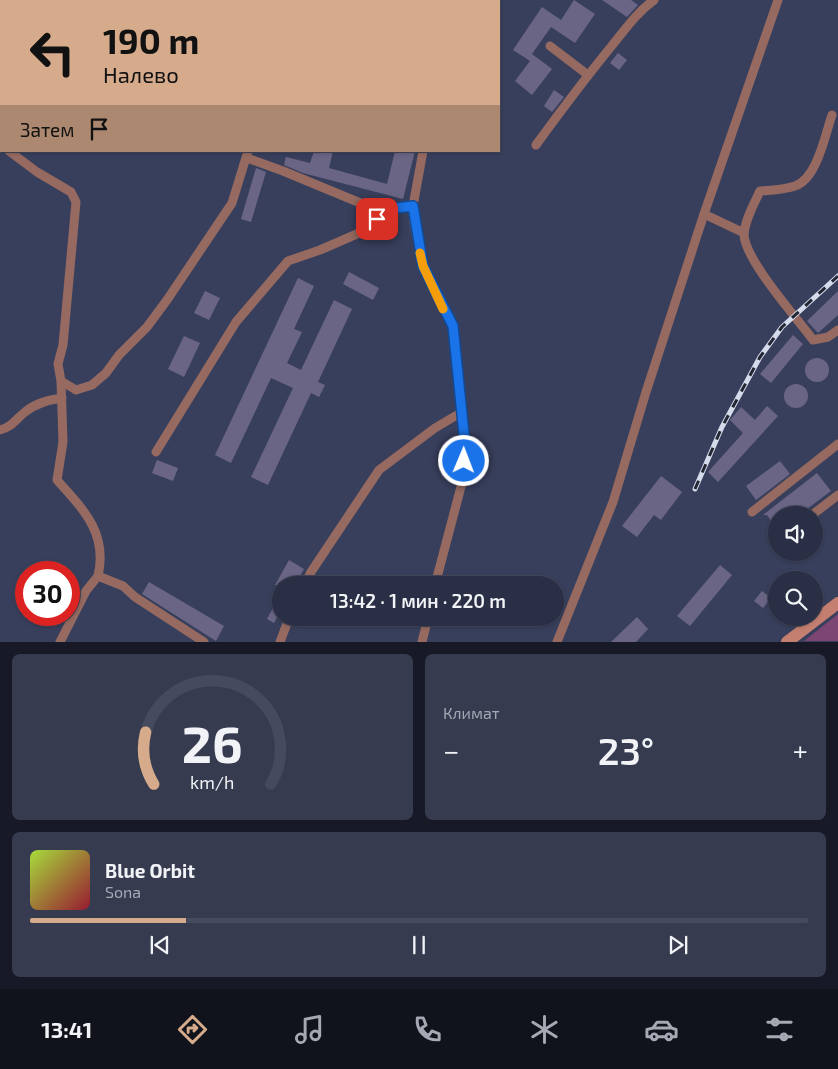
<!DOCTYPE html>
<html lang="ru">
<head>
<meta charset="utf-8">
<style>
	body { margin:0; font-family:"Exo 2",sans-serif; background:#363b50; color:#f1f3f6; height:100vh; display:flex; flex-direction:column; font-size:19px; white-space:nowrap }
	* { box-sizing:border-box; margin:0 }
	p { font-size:16px; color:#a5a9b3 }
	.icon { flex:none; width:28px; height:28px; fill:none; stroke:currentColor; stroke-width:2; stroke-linecap:round; stroke-linejoin:round }
	.map { position:relative; height:642px; overflow:hidden }
	.side { display:flex; flex-direction:column; gap:12px; padding:12px; background:#171a26; flex:1 }
	.side>* { flex:none }
	.hud { position:absolute; left:0px; top:0px; width:500px; height:152px; box-shadow:0 1px 4px #0004,0 0 0 1px #464a5e; background:#d6ab8b; color:#111; overflow:hidden }
	.tools { position:absolute; left:768px; top:506px; display:grid; gap:10px }
	.tools a { display:grid; place-items:center; width:55px; height:55px; border-radius:50%; background:#2a2f45; box-shadow:0 1px 4px #0004,0 0 0 1px #464a5e; font-size:25px }
	.speed { position:absolute; left:15px; top:561px; display:flex; gap:10px; font-size:25px; font-weight:700; text-align:center }
	.speed>* { display:grid; place-content:center; width:65px; height:65px; border-radius:50%; background:#2a2f45; box-shadow:0 1px 4px #0004,0 0 0 1px #464a5e; line-height:1 }
	.speed .limit { border:8px solid #d22; background:#fff; color:#111 }
	.pin { position:absolute; display:grid; place-items:center; width:42px; height:42px; color:#fff; margin:-21px; border-radius:10px; box-shadow:0 2px 8px #0006 }
	.me { position:absolute; width:55px; margin:-28px; rotate:1deg; stroke-linejoin:round; filter:drop-shadow(0 0 4px #0008) }
	.turn { display:flex; align-items:center; gap:18px; height:105px; padding:0 20px; font-size:22px }
	.turn .icon { width:65px; height:65px; stroke-width:2.5 }
	.turn b { display:block; font-size:35px; line-height:42px }
	.then { display:flex; align-items:center; height:48px; padding:0 20px; background:#0003; gap:10px; font-size:19px }
	.big { font-size:38px; font-weight:600; line-height:1.1 }
	.side .tile { flex:1; display:flex; flex-direction:column; justify-content:center; gap:8px; min-width:0; padding:0 18px; border-radius:8px; background:#363b50 }
	.side .dial { align-items:center; gap:0 }
	.dial svg { height:130px; overflow:visible; fill:none; stroke:#464a5e; stroke-width:7; stroke-linecap:round; text-anchor:middle }
	.dial text { fill:#f1f3f6; stroke:none }
	.song { display:flex; align-items:center; gap:15px }
	.cover { width:60px; height:60px; border-radius:8px; background:linear-gradient(135deg,hsl(80 70% 55%),hsl(350 70% 35%)) }
	.played { height:5px; border-radius:2px; background:linear-gradient(90deg,#d6ab8b 20%,#464a5e 20%) }
	.keys { display:flex; justify-content:space-around; direction:ltr }
	.heat { display:flex; justify-content:space-between; align-items:center; font-size:28px; direction:ltr }
	.side .tiles { flex:1; display:grid; gap:12px; grid-template-columns:1fr 1fr }
	.tile:last-child { grid-column:span 2 }
	.trip { position:absolute; left:272px; top:576px; width:292px; height:50px; border-radius:25px; background:#2a2f45; box-shadow:0 1px 4px #0004,0 0 0 1px #464a5e; font-weight:600; line-height:50px; text-align:center }
	.tabs { display:flex; height:80px; justify-content:space-around; align-items:center; background:#11131c; color:#a5a9b3 }
	.tabs .icon { width:35px; height:35px }
	.tabs .on { color:#d6ab8b }
	.tabs b { font-size:22px; color:#f1f3f6 }
	.map>svg:first-child { display:block }
	.green { fill:#7c4573 }
	.building { fill:#6b6585 }
	.lines { fill:none; stroke-linecap:round; stroke-linejoin:round }
	.street { stroke:#966a60; stroke-width:9 }
	.secondary { stroke:#c57f70; stroke-width:12 }
	.rail-casing { stroke:#d6dbec; stroke-width:5 }
	.rail { stroke:#232734; stroke-width:3; stroke-dasharray:9; stroke-linecap:butt }
	.route-casing { stroke:#114b97; stroke-width:12 }
	.route { stroke:#1a73e8; stroke-width:9 }
	.slow { stroke:#f59e0b; stroke-width:9 }
</style>
</head>
<body>
<div class="map">
<svg width="838" height="642" viewBox="0 0 838 642">
	<rect width="100%" height="100%" fill="#383f5c"/>
	<polygon class="green" points="838,614 838,641 804,641"/>
	<g class="building">
		<polygon points="574,0 595,14 575,43 551,27 532,54 552,69 532,95 515,81 530,61 513,50 542,7 561,20"/>
		<polygon points="602,0 631,0 638,5 627,17"/>
		<polygon points="618,53 627,60 619,70 610,63"/>
		<polygon points="554,90 564,97 552,112 544,106"/>
		<polygon points="314,151 333,151 329,168 387,184 395,151 415,151 403,199 303,173 284,165 286,157 310,163"/>
		<polygon points="256,168 266,172 251,222 241,219"/>
		<polygon points="349,272 379,288 373,300 343,284"/>
		<polygon points="298,278 314,286 294,329 302,332 287,363 301,370 334,300 352,309 318,382 325,385 319,397 311,393 268,485 251,477 293,388 271,378 231,463 215,455"/>
		<polygon points="205,291 220,298 209,320 194,313"/>
		<polygon points="838,291 838,315 818,333 807,321"/>
		<polygon points="793,335 803,344 771,383 760,374"/>
		<polygon points="184,336 200,343 184,377 168,369"/>
		<circle cx="817" cy="370" r="12"/>
		<circle cx="796" cy="396" r="12"/>
		<polygon points="767,406 778,416 718,482 708,472 743,433 730,420 741,407 755,420"/>
		<polygon points="157,460 178,468 173,481 152,473"/>
		<polygon points="780,461 790,474 756,500 746,486"/>
		<polygon points="817,473 831,491 799,515 776,515 776,528 767,515 763,515"/>
		<polygon points="661,476 682,492 661,520 654,515 637,537 622,526"/>
		<polygon points="289,560 304,569 295,585 275,585"/>
		<polygon points="720,565 732,575 690,626 677,616"/>
		<polygon points="149,582 224,626 216,641 142,594"/>
		<polygon points="762,591 771,598 763,608 754,601"/>
		<polygon points="281,593 281,610 274,623 267,619"/>
		<polygon points="637,617 648,629 636,642 611,642"/>
	</g>
	<g class="lines">
		<g class="street">
			<polyline points="409,0 409,1"/>
			<polyline points="223,1 224,0"/>
			<polyline points="420,1 421,0"/>
			<polyline points="550,46 588,75"/>
			<path d="M832,115C825,135 817,179 795,186C784,190 771,190 760,191C754,204 745,220 744,234C744,259 797,318 813,340L828,337L838,330"/>
			<polyline points="0,144 1,145"/>
			<path d="M536,145C560,112 584,80 610,48C624,31 636,13 654,0"/>
			<polyline points="9,151 37,172 71,192 76,202 63,345 58,364 61,381 76,390 92,385 106,373 119,355 147,327 167,300 232,203 248,151"/>
			<polyline points="423,151 413,206 414,222 423,266 453,326 465,444 463,479 435,585"/>
			<polyline points="247,158 283,171 370,207 388,209 413,206"/>
			<polyline points="704,214 744,233"/>
			<path d="M61,381L63,442L57,480C83,509 108,533 98,576L123,586L135,597L204,642"/>
			<path d="M0,430C12,427 16,419 25,412C36,403 48,400 62,398"/>
			<polyline points="156,452 236,322 288,261 320,250 366,230 388,209"/>
			<polyline points="752,512 838,444"/>
			<polyline points="812,515 838,495"/>
			<polyline points="305,585 311,572 379,470 435,428 462,412"/>
			<polyline points="60,642 86,591 98,576"/>
			<polyline points="280,642 289,618"/>
			<polyline points="422,642 428,618"/>
			<polyline points="557,642 613,502 646,392 704,214 778,0"/>
		</g>
		<polyline class="secondary" points="787,642 838,603"/>
		<g class="rail-casing">
			<polyline id="rail" points="695,489 722,427 760,357 782,327 838,276"/>
		</g>
		<use href="#rail" class="rail"/>
	</g>
	<g class="lines">
		<g class="route-casing">
			<polyline id="route" points="377,219 388,209 413,206 423,266 453,326 465,444 464,461"/>
		</g>
		<use href="#route" class="route"/>
		<polyline class="slow" points="420,253 423,266 443,309"/>
	</g>
</svg>
<div class="tools">
<a><svg class="icon" aria-label="sound" viewBox="0 0 24 24"><path d="M4 9h4l5-4v14l-5-4H4zM17 9q2 3 0 6"/></svg></a>
<a><svg class="icon" aria-label="search" viewBox="0 0 24 24"><circle cx="10" cy="10" r="6"/><path d="M15 15l6 6"/></svg></a>
</div>
<div class="speed"><div class="limit">30</div></div>
<div class="pin" style="left:377px;top:219px;background:#d93025"><svg class="icon" aria-label="arrive" viewBox="0 0 24 24"><path d="M6 21V4h12l-3 4 3 4H6"/></svg></div>
<svg class="me" style="left:464px;top:461px" viewBox="-20 -20 40 40"><circle r="17" fill="#1a73e8" stroke="#fff" stroke-width="3"/><path d="M0-11L8 9 0 5-8 9z" fill="#fff"/></svg>
<div class="trip">13:42 · 1 мин · 220 m</div>
<div class="hud">
<div class="turn"><svg class="icon" aria-label="left" viewBox="0 0 24 24"><path d="M17 20v-9H6M10 6l-5 5 5 5"/></svg><div><b>190 m</b>Налево</div></div>
<div class="then">Затем<svg class="icon" aria-label="arrive" viewBox="0 0 24 24"><path d="M6 21V4h12l-3 4 3 4H6"/></svg></div>
</div>
</div>
<section class="side">
<div class="tiles">
<div class="tile dial"><svg viewBox="0 0 100 80">
<path d="M14 69A42 42 0 1 1 86 69"/>
<path d="M14 69A42 42 0 0 1 9 37" stroke="#d6ab8b"/>
<text x="50" y="56" font-size="32" font-weight="700">26</text>
<text x="50" y="72" font-size="11">km/h</text>
</svg></div>
<div class="tile"><p>Климат</p>
<div class="heat"><a>−</a><b class="big">23°</b><a>+</a></div>
</div>
<div class="tile">
<div class="song"><i class="cover"></i><div><b>Blue Orbit</b><p>Sona</p></div></div>
<div class="played"></div>
<div class="keys"><svg class="icon" aria-label="previous" viewBox="0 0 24 24"><path d="M18 5L8 12l10 7zM5 5v14"/></svg><svg class="icon" aria-label="pause" viewBox="0 0 24 24"><path d="M8 5v14M16 5v14"/></svg><svg class="icon" aria-label="next" viewBox="0 0 24 24"><path d="M6 5l10 7-10 7zM19 5v14"/></svg></div>
</div>
</div>
</section>
<nav class="tabs">
<b>13:41</b>
<svg class="icon on" aria-label="directions" viewBox="0 0 24 24"><path d="M12 3l9 9-9 9-9-9zM9 14v-3h6M13 9l2 2-2 2"/></svg>
<svg class="icon" aria-label="music" viewBox="0 0 24 24"><path d="M9 18V5l10-2v13"/><circle cx="6" cy="18" r="3"/><circle cx="16" cy="16" r="3"/></svg>
<svg class="icon" aria-label="phone" viewBox="0 0 24 24"><path d="M5 4h4l2 5-3 2q2 4 5 5l2-3 5 2v4C11 20 4 13 5 4z"/></svg>
<svg class="icon" aria-label="climate" viewBox="0 0 24 24"><path d="M12 3v18M4 7l16 10M4 17L20 7"/></svg>
<svg class="icon" aria-label="car" viewBox="0 0 24 24"><path d="M5 17H2v-5l4-1 3-4h7l3 4 3 1v5h-3M9 17h6M6 11h13"/><circle cx="7" cy="17" r="2"/><circle cx="17" cy="17" r="2"/></svg>
<svg class="icon" aria-label="filters" viewBox="0 0 24 24"><path d="M4 7h16M4 17h16"/><circle cx="9" cy="7" r="2"/><circle cx="15" cy="17" r="2"/></svg>
</nav>
</body>
</html>
